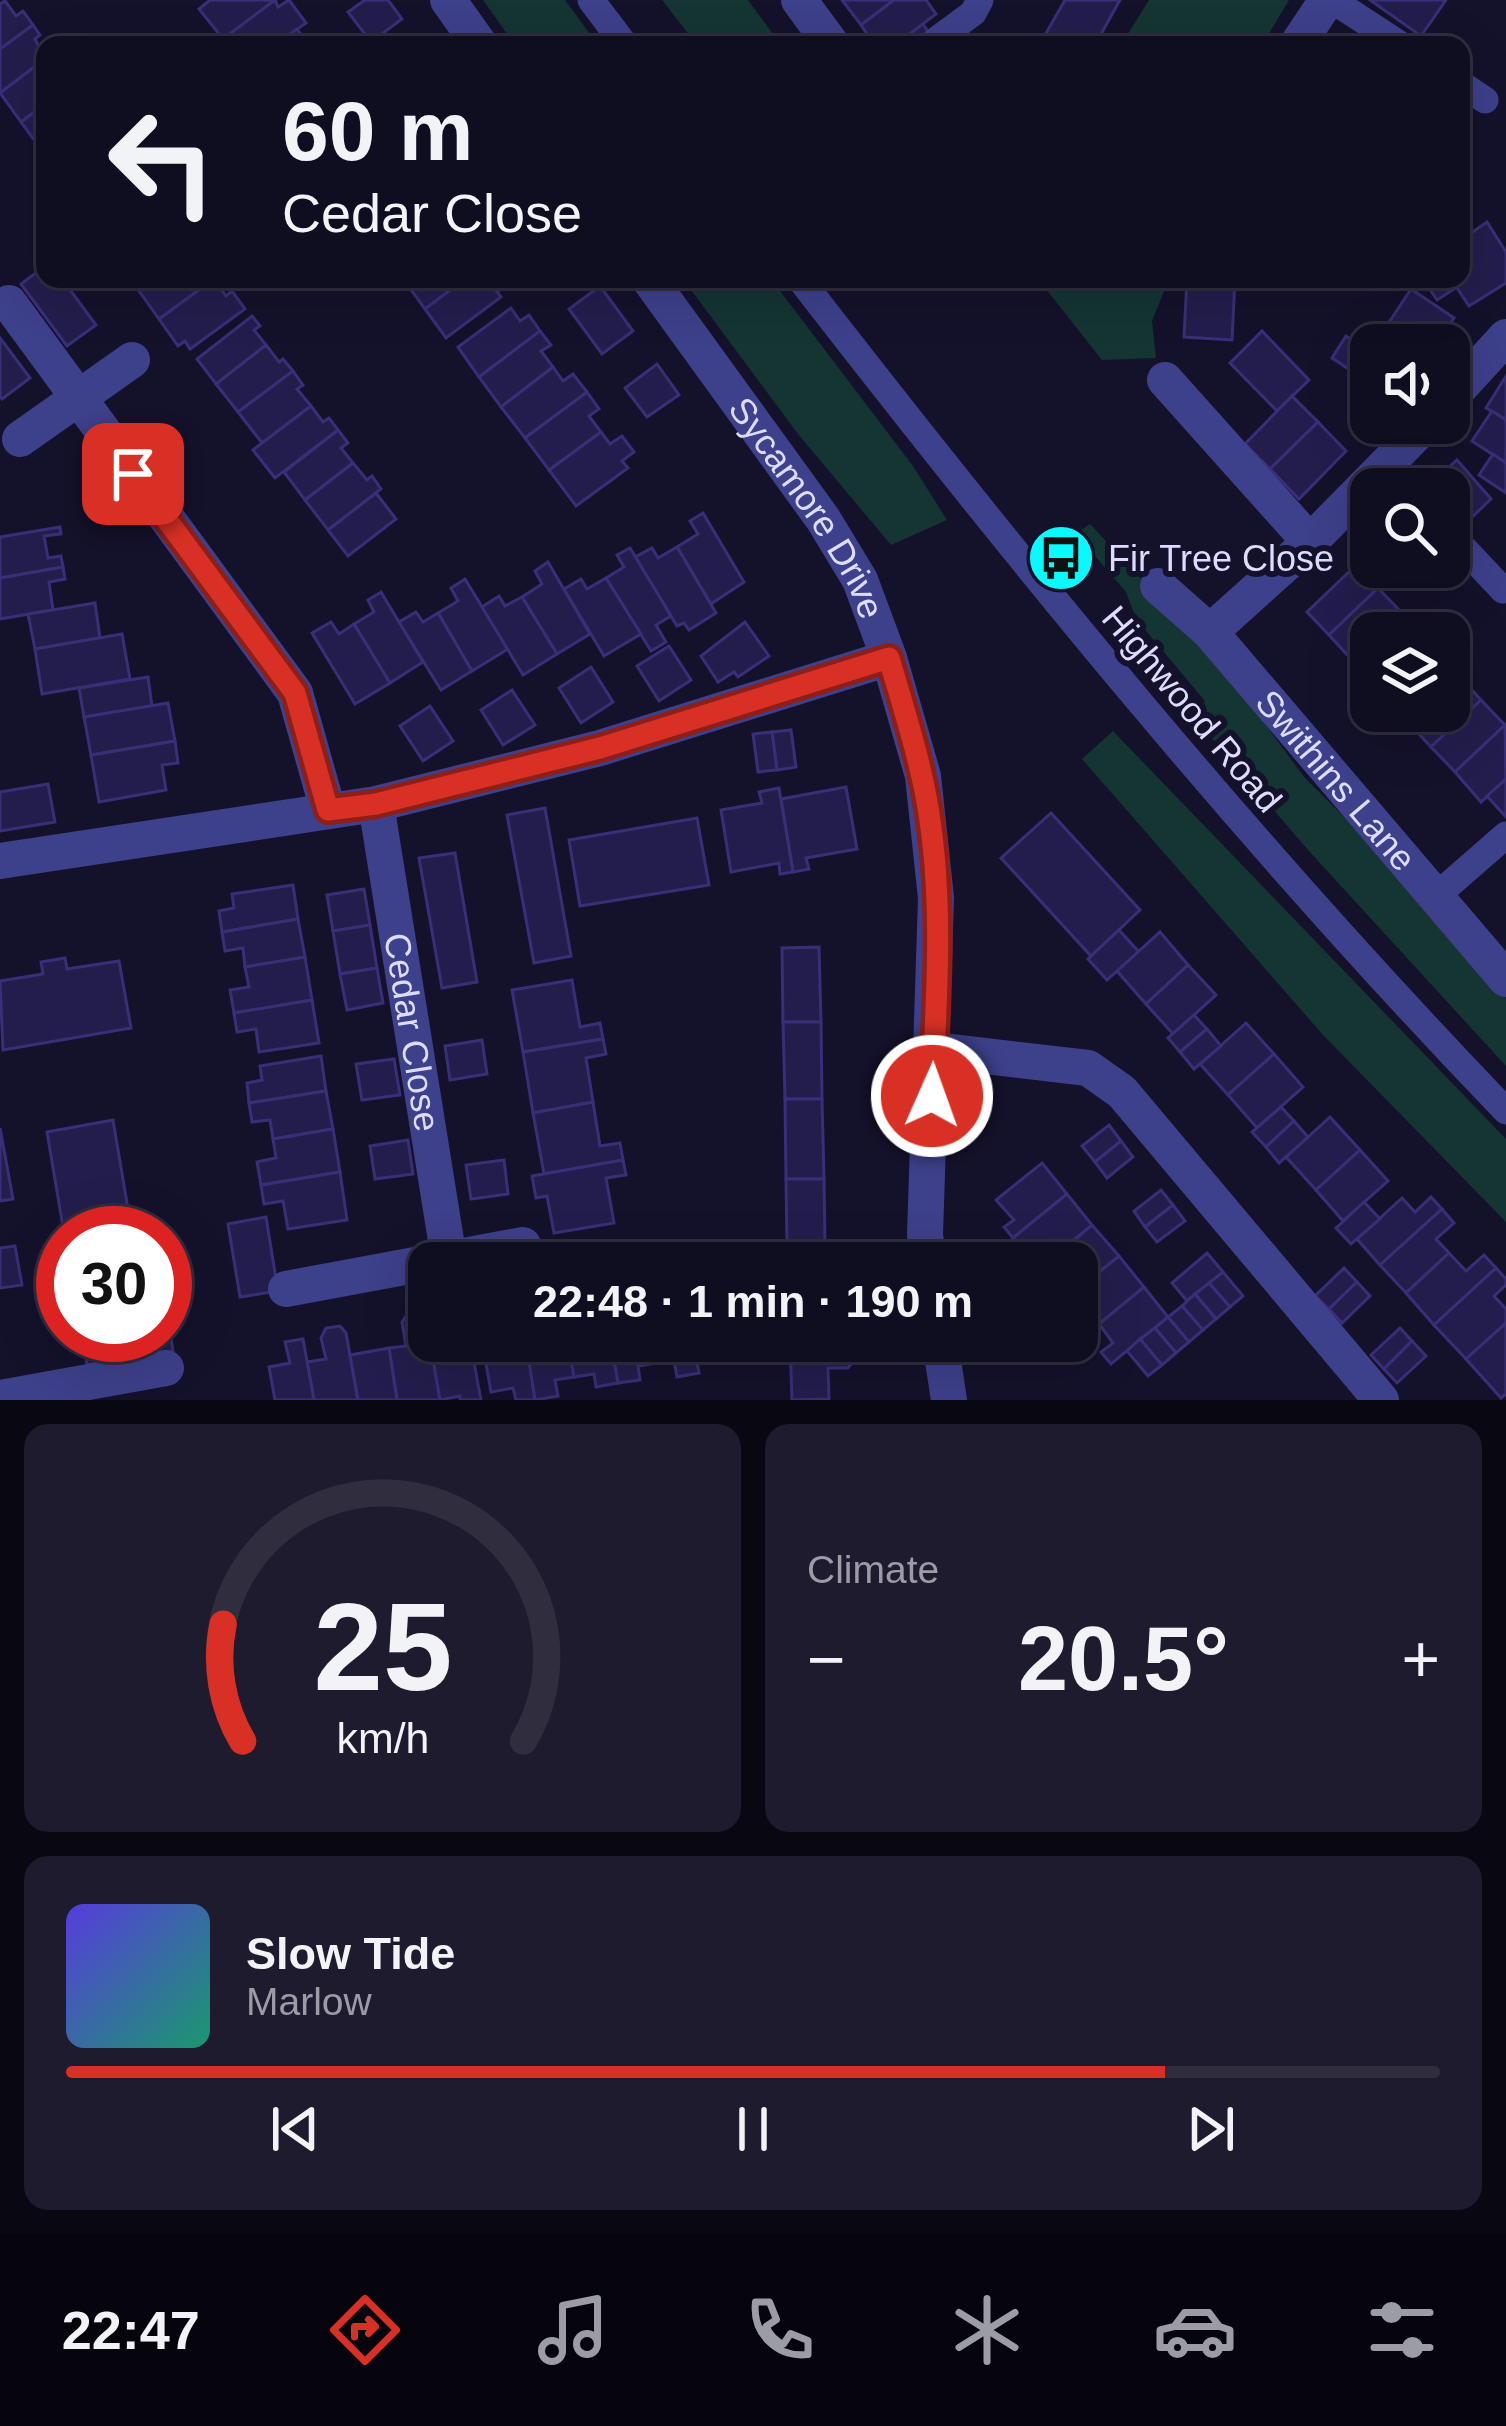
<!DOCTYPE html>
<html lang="en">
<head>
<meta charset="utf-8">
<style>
	body { margin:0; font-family:Arial,sans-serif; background:#1d1b2d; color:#f1f3f6; height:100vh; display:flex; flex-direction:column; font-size:45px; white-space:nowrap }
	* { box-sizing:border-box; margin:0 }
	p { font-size:39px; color:#9b9ca5 }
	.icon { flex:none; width:66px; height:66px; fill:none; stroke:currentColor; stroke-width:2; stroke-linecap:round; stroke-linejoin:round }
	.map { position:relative; height:1400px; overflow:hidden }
	.panel { display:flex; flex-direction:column; gap:24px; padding:24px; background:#080712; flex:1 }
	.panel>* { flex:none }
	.banner { position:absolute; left:36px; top:36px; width:1434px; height:252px; border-radius:24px; box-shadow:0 12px 48px #0002,0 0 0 3px #2f2d3e; background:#0f0d20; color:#f1f3f6; overflow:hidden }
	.buttons { position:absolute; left:1350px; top:324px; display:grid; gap:24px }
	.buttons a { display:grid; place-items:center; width:120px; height:120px; border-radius:24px; background:#0f0d20; box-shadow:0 12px 48px #0002,0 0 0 3px #2f2d3e; font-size:60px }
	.speed { position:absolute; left:36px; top:1206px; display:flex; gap:24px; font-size:60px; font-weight:700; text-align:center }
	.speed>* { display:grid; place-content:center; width:156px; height:156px; border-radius:50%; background:#0f0d20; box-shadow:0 12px 48px #0002,0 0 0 3px #2f2d3e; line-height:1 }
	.speed .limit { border:18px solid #d22; background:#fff; color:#111 }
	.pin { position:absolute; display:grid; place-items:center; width:102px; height:102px; color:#fff; margin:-51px; border-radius:24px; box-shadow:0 6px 18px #0006 }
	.me { position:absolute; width:132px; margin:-66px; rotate:2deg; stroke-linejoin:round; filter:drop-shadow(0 0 9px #0008) }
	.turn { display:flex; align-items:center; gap:42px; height:252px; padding:0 48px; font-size:54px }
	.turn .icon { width:156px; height:156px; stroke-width:2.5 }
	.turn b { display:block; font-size:84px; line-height:102px }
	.big { font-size:90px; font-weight:700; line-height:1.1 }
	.panel .card { flex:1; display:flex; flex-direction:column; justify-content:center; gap:18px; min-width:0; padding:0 42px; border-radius:24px; background:#1d1b2d }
	.panel .dial { align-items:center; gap:0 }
	.dial svg { height:312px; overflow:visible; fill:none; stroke:#2f2d3e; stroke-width:7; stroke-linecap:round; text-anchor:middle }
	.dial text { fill:#f1f3f6; stroke:none }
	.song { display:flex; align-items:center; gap:36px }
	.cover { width:144px; height:144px; border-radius:18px; background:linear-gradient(135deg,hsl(250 70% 55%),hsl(160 70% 35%)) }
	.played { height:12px; border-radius:6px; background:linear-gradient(90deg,#d93025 80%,#2f2d3e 80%) }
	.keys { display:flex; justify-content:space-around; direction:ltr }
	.heat { display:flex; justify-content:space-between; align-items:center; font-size:66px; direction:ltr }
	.panel .tiles { flex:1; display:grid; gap:24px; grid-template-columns:1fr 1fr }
	.card:last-child { grid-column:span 2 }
	.trip { position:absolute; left:408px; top:1242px; width:690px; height:120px; border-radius:24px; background:#0f0d20; box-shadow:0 12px 48px #0002,0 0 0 3px #2f2d3e; font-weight:700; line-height:120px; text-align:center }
	.tabs { display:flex; height:192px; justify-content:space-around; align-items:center; background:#06050d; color:#9b9ca5 }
	.tabs .icon { width:84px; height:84px }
	.tabs .on { color:#d93025 }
	.tabs b { font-size:54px; color:#f1f3f6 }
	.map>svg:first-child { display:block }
	.green { fill:#143532 }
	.building { fill:#231d4c; stroke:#382f78; stroke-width:3 }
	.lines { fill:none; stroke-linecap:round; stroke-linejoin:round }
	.lane { stroke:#3d408a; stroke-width:27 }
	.street { stroke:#3d408a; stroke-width:36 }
	.route-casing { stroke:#8d1f18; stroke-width:30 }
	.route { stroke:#d93025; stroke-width:21 }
	.labels { text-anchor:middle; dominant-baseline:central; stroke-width:12; stroke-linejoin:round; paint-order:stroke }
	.street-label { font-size:36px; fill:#dddcff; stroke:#14112b }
	.poi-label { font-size:36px; fill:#dddcff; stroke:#14112b; text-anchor:start }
</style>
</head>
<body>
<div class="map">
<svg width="1506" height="1400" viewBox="0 0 1506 1400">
	<rect width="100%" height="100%" fill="#14112b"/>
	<g class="green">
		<polygon points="483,0 565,0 598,45 515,45"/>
		<polygon points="662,0 748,0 781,45 697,45"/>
		<polygon points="1149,0 1289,0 1262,45 1121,45"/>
		<polygon points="683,279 771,279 913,466 947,520 891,545 798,434"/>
		<polygon points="1038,279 1169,279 1152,321 1156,358 1102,360"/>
		<polygon points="1090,524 1220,664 1305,778 1408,881 1506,998 1506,1066 1308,850 1191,714 1205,701 1136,619 1126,592 1076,534"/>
		<polygon points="1113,731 1506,1139 1506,1222 1323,1035 1082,759"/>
	</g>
	<g class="building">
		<polygon points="210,0 275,0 223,39 199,9"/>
		<polygon points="275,0 278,7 289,0 306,23 275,45 228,45 223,39"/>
		<polygon points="365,0 388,0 402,19 371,42 348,12"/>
		<polygon points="842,0 894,0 861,25"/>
		<polygon points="894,0 926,0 936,14 895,45 875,45 861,25"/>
		<polygon points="1065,0 1120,0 1095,45 1045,45 1041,42"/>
		<polygon points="1370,0 1446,0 1421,36"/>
		<polygon points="5,1 16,16 23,11 33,25 0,49 0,4"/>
		<polygon points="923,24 937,45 895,45"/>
		<polygon points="33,25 40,35 35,39 45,59 0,93 0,49"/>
		<polygon points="297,29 308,45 275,45"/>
		<polygon points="45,59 45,104 21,122 0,93"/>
		<polygon points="45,104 45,155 21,122"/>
		<polygon points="1487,222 1506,252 1506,283 1469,306 1451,279 1461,279 1461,240"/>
		<polygon points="45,266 45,279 62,279 96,325 67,346 21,284"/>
		<polygon points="150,279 214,279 159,319 137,288"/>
		<polygon points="214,279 226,296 232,291 245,309 190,349 185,341 178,346 159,319"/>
		<polygon points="403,279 465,279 425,309"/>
		<polygon points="465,279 502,279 507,285 497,292 501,297 446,338 425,309"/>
		<polygon points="1187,279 1235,279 1232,340 1184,337"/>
		<polygon points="1423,279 1451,279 1457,287 1437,300"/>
		<polygon points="600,286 633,331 602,354 569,309"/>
		<polygon points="1411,289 1454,318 1435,345 1374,345"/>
		<polygon points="511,308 520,321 529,315 540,331 479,377 458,347"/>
		<polygon points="252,316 260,326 254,330 266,345 216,384 197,359"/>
		<polygon points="540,331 551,345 541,351 553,367 501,407 479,377"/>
		<polygon points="1262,331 1309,380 1277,411 1230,363"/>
		<polygon points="1346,336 1371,353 1371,384 1332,358"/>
		<polygon points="0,338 30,378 2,399 0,397"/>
		<polygon points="266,345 279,362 283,359 293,371 238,412 216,384"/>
		<polygon points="657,364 679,395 647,417 625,388"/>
		<polygon points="553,367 563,381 573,374 587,392 525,438 501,407"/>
		<polygon points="293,371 303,385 297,389 311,406 262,443 238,412"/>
		<polygon points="1506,376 1506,420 1486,408"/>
		<polygon points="587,392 599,409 589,416 601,432 549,470 525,438"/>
		<polygon points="1292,396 1318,422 1270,469 1245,444"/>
		<polygon points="311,406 323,422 329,418 338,430 275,478 253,450"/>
		<polygon points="1492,411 1506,420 1506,463 1472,441"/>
		<polygon points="1318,422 1346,451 1299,499 1270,469"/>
		<polygon points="338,430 348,443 341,448 353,463 305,500 284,472"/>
		<polygon points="601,432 610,444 622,436 634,452 622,461 628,468 576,506 549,470"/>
		<polygon points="1493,454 1506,463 1506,493 1479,475"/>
		<polygon points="1457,460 1491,499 1449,539 1449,489 1425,489"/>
		<polygon points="353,463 367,480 372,476 381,489 328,530 305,500"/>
		<polygon points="376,493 396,519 348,556 328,530"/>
		<polygon points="703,513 744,582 711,604 677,547 698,534 690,521"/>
		<polygon points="60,527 61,534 44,536 48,558 61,556 63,567 0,578 0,537"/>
		<polygon points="677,547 716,613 689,630 684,623 677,626 635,557 652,548 658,558"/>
		<polygon points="630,548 671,616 656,625 666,642 651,651 606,578 624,567 617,555"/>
		<polygon points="548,562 590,634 557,654 522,597 542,584 535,571"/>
		<polygon points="1356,565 1378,588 1329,635 1307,612"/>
		<polygon points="63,567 65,579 49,582 53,610 0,619 0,578"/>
		<polygon points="606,578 641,634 604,656 564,589 581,579 587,589"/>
		<polygon points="465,579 508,649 472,671 438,613 458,601 451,588"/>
		<polygon points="1378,588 1402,613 1381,633 1371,633 1371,642 1352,660 1329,635"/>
		<polygon points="381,592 423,662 390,683 354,624 374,612 368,600"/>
		<polygon points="499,596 505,606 522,597 557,654 523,675 482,607"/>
		<polygon points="95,603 100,638 35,649 28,614"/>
		<polygon points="416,612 423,622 438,613 472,671 441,690 399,622"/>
		<polygon points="1402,613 1420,633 1381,633"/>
		<polygon points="331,622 339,634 354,624 390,683 355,704 312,633"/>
		<polygon points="745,622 769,656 738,677 734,672 718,682 701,656"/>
		<polygon points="122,634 130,679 42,694 35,649"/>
		<polygon points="1371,642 1371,681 1352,660"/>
		<polygon points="669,646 691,680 659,701 637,666"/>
		<polygon points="591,667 613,702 581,723 559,688"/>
		<polygon points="1457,674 1481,700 1431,747 1407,721 1418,711 1449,711 1449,682"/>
		<polygon points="148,677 152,706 84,717 79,688"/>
		<polygon points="512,690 535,725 503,745 481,710"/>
		<polygon points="1481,700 1505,725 1455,772 1431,747"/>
		<polygon points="168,703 175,741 91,755 84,717"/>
		<polygon points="430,706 453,741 423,761 400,726"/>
		<polygon points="1505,725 1506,779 1481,802 1455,772"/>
		<polygon points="791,730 796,767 777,770 772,732"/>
		<polygon points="772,732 777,770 758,772 753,734"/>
		<polygon points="175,741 178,763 162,765 166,790 99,802 91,755"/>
		<polygon points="1506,779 1506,817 1487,796"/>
		<polygon points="48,784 55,822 0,831 0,792"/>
		<polygon points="846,787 857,849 806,858 809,869 793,872 781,799"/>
		<polygon points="779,788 793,872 780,874 779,863 731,872 721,810 762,803 759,792"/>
		<polygon points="545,808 571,956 534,963 507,815"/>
		<polygon points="1051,813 1140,910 1091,956 1001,858"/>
		<polygon points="697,818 709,885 580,906 569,840"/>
		<polygon points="455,853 477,982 442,988 419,858"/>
		<polygon points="293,885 298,919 222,932 219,911 234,908 232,894"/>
		<polygon points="364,889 370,925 333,931 327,895"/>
		<polygon points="298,919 305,957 245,967 243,948 225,951 222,932"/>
		<polygon points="370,925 377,968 340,974 333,931"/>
		<polygon points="1119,930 1139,952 1107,980 1088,959"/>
		<polygon points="1160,932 1188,965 1146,1004 1117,971"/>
		<polygon points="819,947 821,1022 783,1022 782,948"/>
		<polygon points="305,957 312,1000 234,1013 230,990 249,987 245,967"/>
		<polygon points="65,958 67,969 119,961 131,1028 3,1050 0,981 43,974 41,962"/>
		<polygon points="1188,965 1216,995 1173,1034 1146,1004"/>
		<polygon points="377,968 383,1003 347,1010 340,974"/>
		<polygon points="572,980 580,1027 600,1023 603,1039 523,1052 512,990"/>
		<polygon points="312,1000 319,1043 259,1052 256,1029 237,1032 234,1013"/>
		<polygon points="1194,1015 1207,1029 1180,1052 1168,1038"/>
		<polygon points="783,1022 821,1022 822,1099 785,1099"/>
		<polygon points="1246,1023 1274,1054 1228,1095 1200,1064"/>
		<polygon points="1207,1029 1221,1046 1194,1069 1180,1052"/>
		<polygon points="603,1039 606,1054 586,1058 593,1102 533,1113 523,1052"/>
		<polygon points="482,1040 487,1074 450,1080 445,1046"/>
		<polygon points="1274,1054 1303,1087 1257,1128 1228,1095"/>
		<polygon points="321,1056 326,1091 249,1103 247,1083 262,1080 260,1066"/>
		<polygon points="394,1059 400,1095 362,1100 356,1064"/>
		<polygon points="326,1091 333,1129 273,1139 270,1120 252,1122 249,1103"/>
		<polygon points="785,1099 822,1099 824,1179 786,1179"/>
		<polygon points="593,1102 600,1146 620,1143 623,1160 544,1174 533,1113"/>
		<polygon points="1281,1107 1294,1121 1266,1147 1252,1132"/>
		<polygon points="1330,1117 1360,1150 1316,1190 1286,1157"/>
		<polygon points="113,1120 132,1233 64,1233 47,1132"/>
		<polygon points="1294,1121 1308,1137 1279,1163 1266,1147"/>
		<polygon points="1109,1125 1121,1141 1095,1162 1082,1146"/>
		<polygon points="0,1128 13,1199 0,1201"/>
		<polygon points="333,1129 340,1172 261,1185 257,1162 276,1158 273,1139"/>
		<polygon points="408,1140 413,1174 375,1179 370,1146"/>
		<polygon points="1121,1141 1133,1157 1107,1178 1095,1162"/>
		<polygon points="1360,1150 1388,1181 1343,1221 1316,1190"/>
		<polygon points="504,1160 508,1194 471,1199 466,1165"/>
		<polygon points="623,1160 626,1175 606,1178 614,1223 554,1233 547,1196 536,1198 532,1176"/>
		<polygon points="1042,1163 1067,1194 1013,1238 1004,1227 1014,1220 996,1200"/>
		<polygon points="340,1172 347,1220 288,1229 283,1201 264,1204 261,1185"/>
		<polygon points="786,1179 824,1179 825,1245 787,1245"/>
		<polygon points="1161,1190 1173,1205 1145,1227 1134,1211"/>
		<polygon points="1067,1194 1092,1225 1048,1262 1032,1242 1023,1249 1013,1238"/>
		<polygon points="1431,1197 1442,1209 1380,1265 1357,1239 1402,1198 1415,1212"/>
		<polygon points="1364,1202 1380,1219 1351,1244 1336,1228"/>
		<polygon points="1173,1205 1185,1221 1157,1242 1145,1227"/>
		<polygon points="1442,1209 1454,1223 1436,1239 1449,1253 1406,1293 1380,1265"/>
		<polygon points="266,1217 278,1291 240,1297 228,1224"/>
		<polygon points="1092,1225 1119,1256 1077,1290 1077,1263 1048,1262"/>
		<rect x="787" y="1245" width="38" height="18"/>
		<polygon points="15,1246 22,1285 0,1288 0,1248"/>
		<polygon points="1207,1253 1223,1272 1187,1301 1172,1283"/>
		<polygon points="1449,1253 1466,1271 1484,1255 1496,1268 1434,1325 1406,1293"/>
		<polygon points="1119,1256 1144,1287 1099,1324 1082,1306 1077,1310 1077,1290"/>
		<polygon points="1344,1268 1357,1282 1329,1309 1315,1296"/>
		<polygon points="1496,1268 1506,1279 1506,1285 1494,1296 1506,1309 1506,1323 1466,1359 1434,1325"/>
		<polygon points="1223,1272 1243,1296 1230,1307 1209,1283"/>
		<polygon points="1357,1282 1370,1296 1342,1323 1329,1309"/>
		<polygon points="1209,1283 1230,1307 1216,1319 1195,1294"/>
		<polygon points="1144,1287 1168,1317 1111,1364 1101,1352 1113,1343 1099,1324"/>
		<polygon points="1195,1294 1216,1319 1203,1330 1182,1306"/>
		<polygon points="1182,1306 1203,1330 1189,1342 1168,1317"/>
		<polygon points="420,1313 426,1318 440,1400 397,1400 389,1348 406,1346 402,1322 407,1315"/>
		<polygon points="1168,1317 1189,1342 1176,1353 1155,1328"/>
		<polygon points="168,1318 173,1351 87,1365 82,1335 165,1335"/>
		<polygon points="1506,1323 1506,1394 1501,1398 1466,1359"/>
		<polygon points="340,1326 346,1333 358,1400 314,1400 307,1362 326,1359 321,1338 326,1328"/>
		<polygon points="1155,1328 1176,1353 1162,1365 1140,1339"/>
		<polygon points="1400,1328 1412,1341 1384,1369 1371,1355"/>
		<polygon points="303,1339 314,1400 275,1400 269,1367 290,1363 285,1342"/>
		<polygon points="1140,1339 1162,1365 1148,1376 1127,1351"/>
		<polygon points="470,1341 481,1400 460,1400 460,1396 440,1400 430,1342"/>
		<polygon points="482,1341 526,1341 535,1400 516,1400 513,1388 491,1392"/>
		<polygon points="526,1341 568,1341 574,1377 555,1380 558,1396 535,1400"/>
		<polygon points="568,1341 611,1341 618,1383 596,1387 594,1374 574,1377"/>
		<polygon points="611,1341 652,1341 656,1363 638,1366 640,1380 618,1383"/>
		<polygon points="652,1341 693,1341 699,1373 677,1377 674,1360 656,1363"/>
		<polygon points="790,1341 847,1342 852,1347 852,1363 848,1368 828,1368 829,1399 792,1400"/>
		<polygon points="1412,1341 1426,1356 1397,1383 1384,1369"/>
		<polygon points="389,1348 397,1400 358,1400 350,1355"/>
	</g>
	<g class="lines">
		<g class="lane">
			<polyline points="591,0 625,45"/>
			<polyline points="1332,0 1401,45"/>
			<polyline points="935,41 973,13 980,0"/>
			<polyline points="1461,84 1485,100"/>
			<path d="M800,279C1023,567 1253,848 1506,1111"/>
			<polyline points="1389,465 1410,489"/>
			<polyline points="1452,536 1503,590"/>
			<polyline points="1435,897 1506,835"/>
		</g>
		<g class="street">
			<polyline points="448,0 480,45"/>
			<polyline points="799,0 832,45"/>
			<polyline points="1297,45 1327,0"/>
			<path id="s1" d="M649,279L823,519L860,580L889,658L923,776L936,898L925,1235L929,1263"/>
			<polyline points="9,303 295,693 328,810"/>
			<polyline points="1165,380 1310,542"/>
			<polyline points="1449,399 1506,337"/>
			<polyline points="20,439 132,360"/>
			<path id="s2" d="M1158,586L1210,632L1506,979"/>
			<polyline points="1210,632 1310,542 1427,423"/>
			<path id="s3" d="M376,804L449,1259"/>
			<polyline points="0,861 376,804 600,748 889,658"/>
			<polyline points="934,1050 1088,1068 1122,1092 1381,1400"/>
			<polyline points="286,1289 523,1245"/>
			<polyline points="940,1341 949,1400"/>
			<polyline points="0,1398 166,1368"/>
		</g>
	</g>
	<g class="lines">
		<g class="route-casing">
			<path id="route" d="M133,474L295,693L328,810L376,804L600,748L889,658C905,714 924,770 931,828C943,916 936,1008 932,1096"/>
		</g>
		<use href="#route" class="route"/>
	</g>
	<defs>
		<g id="bus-disc" transform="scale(3.45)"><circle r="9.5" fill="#09f9fe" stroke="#14112b"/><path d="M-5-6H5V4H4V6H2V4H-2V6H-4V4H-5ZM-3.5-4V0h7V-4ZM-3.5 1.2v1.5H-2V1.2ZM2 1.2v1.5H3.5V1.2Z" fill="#111"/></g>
	</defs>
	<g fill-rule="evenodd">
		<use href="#bus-disc" x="1061" y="558"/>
	</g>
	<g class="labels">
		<g class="street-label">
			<text stroke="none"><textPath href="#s1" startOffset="279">Sycamore Drive</textPath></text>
			<text transform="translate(1192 709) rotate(50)">Highwood Road</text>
			<text stroke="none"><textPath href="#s2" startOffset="264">Swithins Lane</textPath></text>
			<text stroke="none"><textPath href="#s3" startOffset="231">Cedar Close</textPath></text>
		</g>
		<g class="poi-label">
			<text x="1108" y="558">Fir Tree Close</text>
		</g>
	</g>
</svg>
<div class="buttons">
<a><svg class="icon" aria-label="sound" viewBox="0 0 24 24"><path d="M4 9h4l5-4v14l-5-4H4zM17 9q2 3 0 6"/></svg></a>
<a><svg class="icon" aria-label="search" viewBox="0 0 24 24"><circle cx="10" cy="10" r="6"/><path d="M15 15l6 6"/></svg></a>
<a><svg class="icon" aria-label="layers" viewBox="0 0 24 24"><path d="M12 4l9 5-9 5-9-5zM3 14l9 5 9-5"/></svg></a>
</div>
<div class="speed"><div class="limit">30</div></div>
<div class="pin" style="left:133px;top:474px;background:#d93025"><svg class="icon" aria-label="arrive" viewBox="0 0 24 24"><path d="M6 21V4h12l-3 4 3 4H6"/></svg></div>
<svg class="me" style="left:932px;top:1096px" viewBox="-20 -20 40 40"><circle r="17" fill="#d93025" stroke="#fff" stroke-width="3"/><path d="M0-11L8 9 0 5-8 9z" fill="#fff"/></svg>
<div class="trip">22:48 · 1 min · 190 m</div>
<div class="banner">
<div class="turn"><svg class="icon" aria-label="left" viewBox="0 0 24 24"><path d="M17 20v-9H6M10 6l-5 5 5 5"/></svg><div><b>60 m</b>Cedar Close</div></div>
</div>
</div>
<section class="panel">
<div class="tiles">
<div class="card dial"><svg viewBox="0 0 100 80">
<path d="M14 69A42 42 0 1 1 86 69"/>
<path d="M14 69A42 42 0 0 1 9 39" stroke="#d93025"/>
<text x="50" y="56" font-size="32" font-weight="700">25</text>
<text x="50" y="72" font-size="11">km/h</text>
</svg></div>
<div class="card"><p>Climate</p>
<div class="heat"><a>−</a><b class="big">20.5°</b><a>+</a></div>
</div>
<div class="card">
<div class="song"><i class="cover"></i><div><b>Slow Tide</b><p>Marlow</p></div></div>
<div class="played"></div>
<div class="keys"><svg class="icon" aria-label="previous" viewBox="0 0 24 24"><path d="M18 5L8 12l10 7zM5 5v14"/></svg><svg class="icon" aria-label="pause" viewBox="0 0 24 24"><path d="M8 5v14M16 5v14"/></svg><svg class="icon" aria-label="next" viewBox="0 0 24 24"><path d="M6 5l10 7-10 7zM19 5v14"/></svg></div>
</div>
</div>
</section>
<nav class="tabs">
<b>22:47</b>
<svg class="icon on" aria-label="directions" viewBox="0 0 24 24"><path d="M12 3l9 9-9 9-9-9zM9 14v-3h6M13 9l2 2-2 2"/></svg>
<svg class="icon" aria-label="music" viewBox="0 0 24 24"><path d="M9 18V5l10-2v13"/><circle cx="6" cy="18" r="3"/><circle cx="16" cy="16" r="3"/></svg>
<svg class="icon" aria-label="phone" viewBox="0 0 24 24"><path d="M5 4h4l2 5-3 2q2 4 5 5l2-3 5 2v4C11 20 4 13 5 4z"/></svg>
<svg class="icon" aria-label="climate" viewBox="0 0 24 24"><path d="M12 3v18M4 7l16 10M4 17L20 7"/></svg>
<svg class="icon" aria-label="car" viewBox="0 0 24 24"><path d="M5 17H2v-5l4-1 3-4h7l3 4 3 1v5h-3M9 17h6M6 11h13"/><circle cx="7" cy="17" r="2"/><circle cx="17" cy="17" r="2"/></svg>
<svg class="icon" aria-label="filters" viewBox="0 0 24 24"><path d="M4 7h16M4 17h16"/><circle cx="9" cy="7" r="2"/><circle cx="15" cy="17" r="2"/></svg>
</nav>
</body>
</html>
